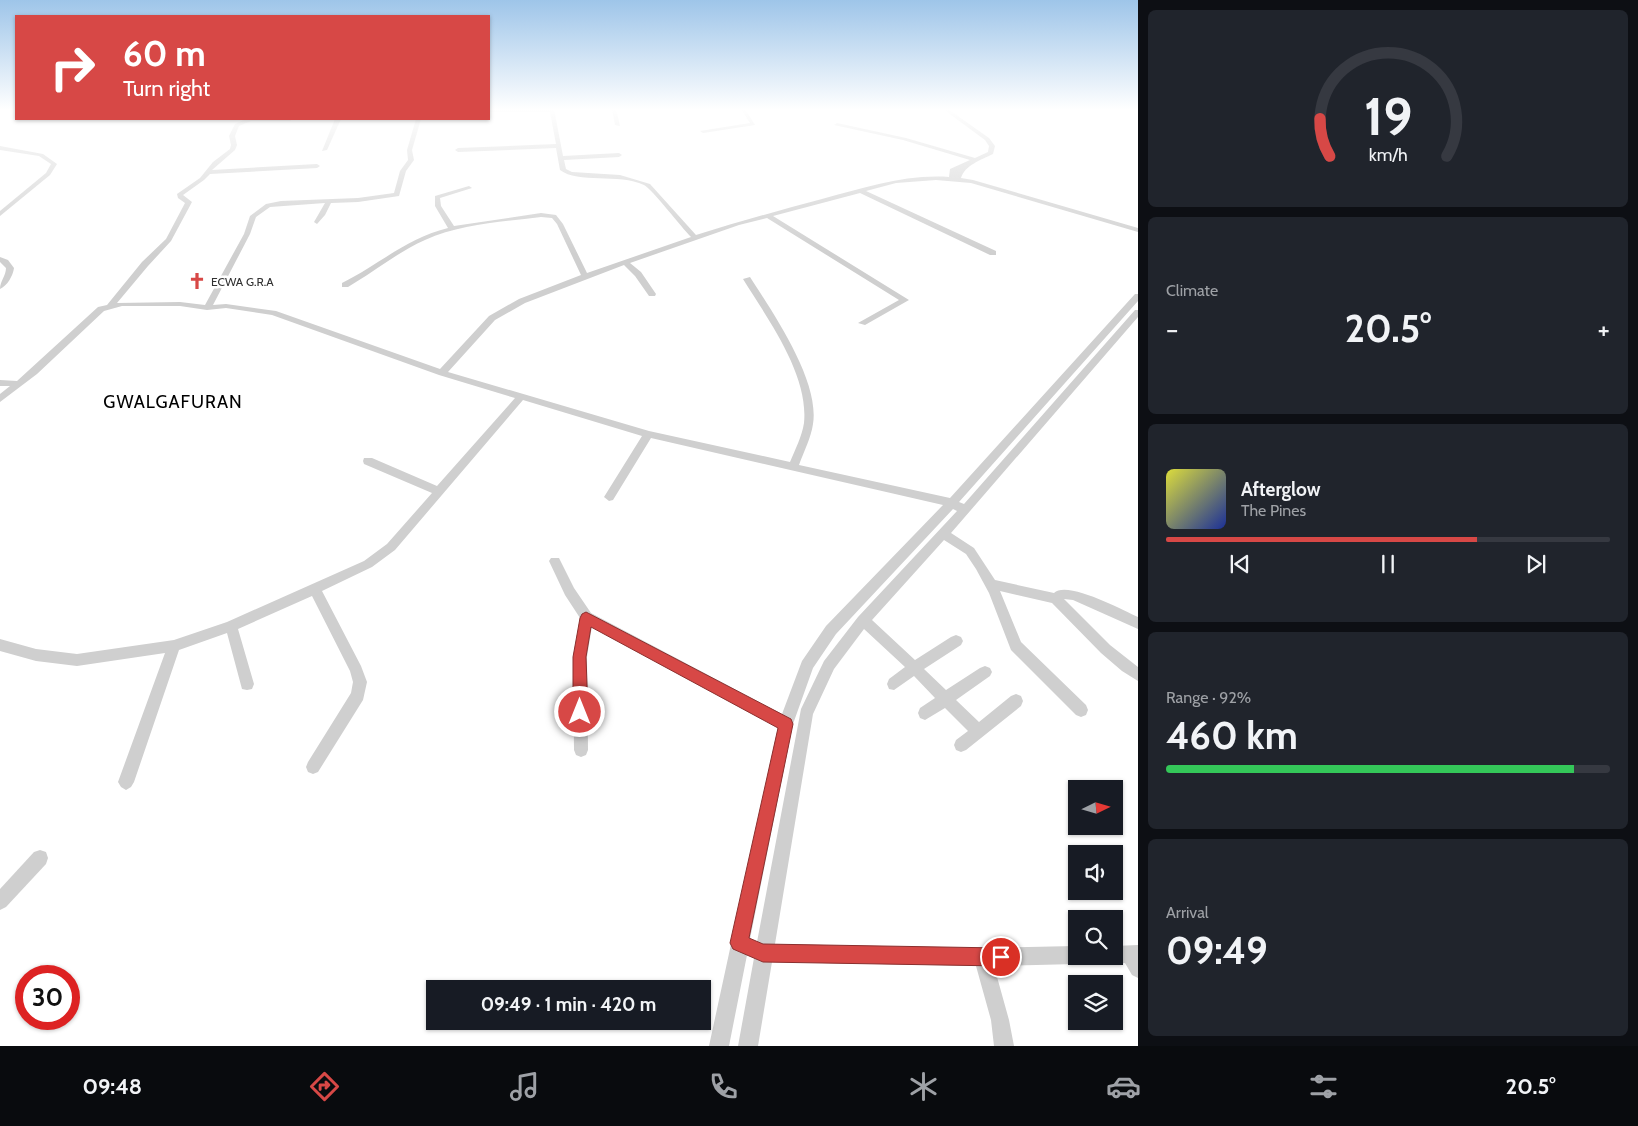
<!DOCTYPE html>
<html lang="en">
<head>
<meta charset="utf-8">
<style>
	body { margin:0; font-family:Cabin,sans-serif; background:#20242c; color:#f1f3f6; height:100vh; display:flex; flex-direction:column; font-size:19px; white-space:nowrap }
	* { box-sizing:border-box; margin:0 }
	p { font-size:16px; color:#9ea1a6 }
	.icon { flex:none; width:28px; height:28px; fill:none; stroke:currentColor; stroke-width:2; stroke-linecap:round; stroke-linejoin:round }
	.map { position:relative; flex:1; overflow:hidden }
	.panel { display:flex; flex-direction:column; gap:10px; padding:10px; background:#0d0f14; width:500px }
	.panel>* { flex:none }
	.banner { position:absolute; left:15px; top:15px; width:475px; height:105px; border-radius:0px; box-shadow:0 1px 4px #0004; background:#d74846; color:#fff; overflow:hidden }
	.needle { width:32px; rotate:85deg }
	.tools { position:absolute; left:1068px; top:780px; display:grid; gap:10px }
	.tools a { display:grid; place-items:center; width:55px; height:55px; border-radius:0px; background:#171b24; box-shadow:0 1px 4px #0004; font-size:25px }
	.speed { position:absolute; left:15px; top:965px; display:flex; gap:10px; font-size:25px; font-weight:700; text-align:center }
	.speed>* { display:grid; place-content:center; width:65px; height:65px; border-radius:50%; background:#171b24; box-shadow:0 1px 4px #0004; line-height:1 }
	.speed .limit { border:8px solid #d22; background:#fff; color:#111 }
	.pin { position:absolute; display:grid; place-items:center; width:42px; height:42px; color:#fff; margin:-21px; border:2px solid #fff; border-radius:50%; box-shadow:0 1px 5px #0007 }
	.me { position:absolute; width:55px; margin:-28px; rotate:0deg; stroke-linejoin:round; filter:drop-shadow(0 0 4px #0008) }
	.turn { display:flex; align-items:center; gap:18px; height:105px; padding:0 25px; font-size:22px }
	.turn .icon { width:65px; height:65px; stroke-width:2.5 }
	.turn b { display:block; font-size:35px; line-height:42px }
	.big { font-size:38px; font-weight:800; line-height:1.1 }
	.panel .widget { flex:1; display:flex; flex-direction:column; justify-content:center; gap:8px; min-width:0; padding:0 18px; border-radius:8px; background:#20242c }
	.panel .dial { align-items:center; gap:0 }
	.dial svg { height:130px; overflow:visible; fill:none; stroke:#363941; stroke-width:7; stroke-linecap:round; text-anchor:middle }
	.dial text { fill:#f1f3f6; stroke:none }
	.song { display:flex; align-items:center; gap:15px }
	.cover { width:60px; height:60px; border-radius:8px; background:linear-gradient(135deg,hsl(60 70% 55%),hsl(230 70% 35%)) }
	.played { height:5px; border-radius:2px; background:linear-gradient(90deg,#d74846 70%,#363941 70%) }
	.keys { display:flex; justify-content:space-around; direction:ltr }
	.heat { display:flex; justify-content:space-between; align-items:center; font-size:28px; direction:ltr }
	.charge { height:8px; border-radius:4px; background:linear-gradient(90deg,#34c759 92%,#363941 0) }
	.trip { position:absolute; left:426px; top:980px; width:285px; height:50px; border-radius:0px; background:#171b24; box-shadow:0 1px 4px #0004; font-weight:800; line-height:50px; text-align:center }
	.tabs { display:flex; height:80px; justify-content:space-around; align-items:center; background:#090b0e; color:#9ea1a6 }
	.tabs .icon { width:35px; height:35px }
	.tabs .current { color:#d74846 }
	.tabs b { font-size:22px; color:#f1f3f6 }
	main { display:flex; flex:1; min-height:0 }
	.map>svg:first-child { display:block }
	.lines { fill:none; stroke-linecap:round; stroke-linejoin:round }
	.minor { fill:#cfcfcf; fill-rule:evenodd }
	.route { fill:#d74846; stroke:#8c2f2e }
	.labels { text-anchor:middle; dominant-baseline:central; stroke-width:5; stroke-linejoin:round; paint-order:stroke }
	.far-poi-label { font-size:12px; fill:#323232; stroke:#fff; text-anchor:start }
	.quarter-label { font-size:18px; letter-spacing:1px; fill:#000; stroke:#fff }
</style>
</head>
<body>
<main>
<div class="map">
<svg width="1138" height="1046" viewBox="0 0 1138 1046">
	<rect width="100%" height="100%" fill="#fff"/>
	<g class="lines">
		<g class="minor">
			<path d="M554,109L563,156L619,153L622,155L619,157L564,160L566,169L572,172L620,175L650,184L696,235C738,222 780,210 822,199C864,188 905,174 949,177L950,169L970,160L903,140L834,125L837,123L906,138L975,158L988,152L989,146L985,140L943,109H948L989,138L995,146L993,154C981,160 965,165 961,178L973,180L1138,228V232L971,183L936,180L896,183L866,191L996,251V255H990L860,193L773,216L909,300L865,325L858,323L899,300L767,218L739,225L630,263L641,272L656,294L655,296H649L635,276L624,265L525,303L495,320L448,372L649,431L790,462C795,450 802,436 804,423C809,374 767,318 743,279L750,277C773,313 820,381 813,424C811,438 804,451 799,465L950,498L1135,294H1138V301L959,502L964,504L1135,310H1138V317L951,533L974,548L995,580L1054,593C1067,580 1122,610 1138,617V629L1073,600L1064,599L1110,645L1138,667V681L1122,671L1101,653L1052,603L1000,591L1021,642L1086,705L1088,710L1086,715L1081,717L1076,715L1011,650L989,593L976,569L966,554L944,540L872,620L915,660L951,637L956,635L961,637L963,641L961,645L924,669L946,690L980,668L985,666L990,668L992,672L990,676L956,700L979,722L1011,696L1016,694L1021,696L1023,701L1021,706L966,750L961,752L956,750L954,745L956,740L968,731L945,708L925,720L920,718L918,713L920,708L935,698L914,676L894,690L889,689L887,684L889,679L905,667L864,629L834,669L813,714L775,944L983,948L1076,946V956H1084L1082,961L1076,964L994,966L1009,1020L1014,1046H994L991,1020L976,966L772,962L758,1046H738L754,958L747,955L729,1046H709L778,727L592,626L587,657L588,750L586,755L581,757L576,755L574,750L573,657L580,618L565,595L549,561L551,558H559L574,588L591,613L782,714L802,661L826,626L943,505L651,438L613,500L609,501L604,497L642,436L523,400L395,550L372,567L322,591L361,666L367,682L363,700L318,772L313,774L308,772L306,767L308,762L351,693L353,682L350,671L312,596L238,629L254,684L252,689L247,690L242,689L227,633L179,650L134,782L131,787L126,790L121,787L118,782L165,653L77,666L36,661L0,651V639L36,649L77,654L174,640L227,622L364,561L387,544L432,493L364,464L363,461L364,458H372L437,486L515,398L439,375L272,315L226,308L207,310L180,306H122L104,311L37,374L0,402V394L10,386H0V380L17,381L98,307L107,305L142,262L166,239L185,203L178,198L177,194L200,178L213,162L230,149L231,145L229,136L235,124L246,119H293L290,121H251L239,126L235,136L237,145L235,150L212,170L317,164L320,166L317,168L210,174L204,180L183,195L192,202L171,241L148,266L117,303L180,302L205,305L244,234L250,216L266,204L281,201L358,198L394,193L400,171L408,160L407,150L416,119H421L412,150L414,160L406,171L399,196L358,202L331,203L325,215L317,224L314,222L325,203L270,207L256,217L250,234L213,305L226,304L276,311L440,369L489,316L519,299L581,275L557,224L552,218L541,217C502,222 461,224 425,240C400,251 379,268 356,282L348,287H342V283C380,264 405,239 448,228L435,206V196L469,186L472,188L440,198L441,206L454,226L541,213L556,215L563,224L587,273L691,237C681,227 653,190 644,185C619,173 578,184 560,170L556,148L458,152L455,150L458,148L556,144L550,112H489V110ZM953,509L957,511L858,617L824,661L801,709L757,942L750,939L793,724L813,668L836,634Z"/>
			<polygon points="612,109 616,109 620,126 615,125"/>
			<polygon points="741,109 745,109 755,125 703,133 700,131 750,123"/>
			<polygon points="335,119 341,119 327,150 322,151"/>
			<polygon points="0,146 43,154 57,164 50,175 0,216 0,211 46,173 51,164 39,156 0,150"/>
			<path d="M0,257L8,260L14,268C13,276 7,286 0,289C0,281 6,276 6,268L0,262Z"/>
			<polygon points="40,850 46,852 48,858 46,864 6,907 0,910 0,889 34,852"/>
			<polygon points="1138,945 1138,978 1132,975 1125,963 1114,964 1108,961 1106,956 1114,956 1114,946"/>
		</g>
	</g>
	<linearGradient id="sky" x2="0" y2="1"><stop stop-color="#9ec5e9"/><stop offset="0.43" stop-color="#fff"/><stop offset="1" stop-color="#fff" stop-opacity="0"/></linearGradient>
	<rect width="1138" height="255" fill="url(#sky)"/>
	<polygon class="route" points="586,612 791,719 793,724 749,938 763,944 1001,948 1008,950 1010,957 1008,963 1001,966 763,962 733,949 730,943 778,728 591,627 586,657 588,712 585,717 580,719 575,717 573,712 573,657 580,618 582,614"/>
	<defs>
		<g id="church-bare" transform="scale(1.35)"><path d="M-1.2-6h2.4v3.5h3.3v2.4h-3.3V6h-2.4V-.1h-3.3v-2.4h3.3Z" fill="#d74846" stroke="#fff" stroke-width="2.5" paint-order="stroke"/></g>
	</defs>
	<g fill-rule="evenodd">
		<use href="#church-bare" x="197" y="281"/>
	</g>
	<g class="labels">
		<g class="far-poi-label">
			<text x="211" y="281">ECWA G.R.A</text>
		</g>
		<g class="quarter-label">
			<text x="173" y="402">GWALGAFURAN</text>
		</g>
	</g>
</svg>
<div class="tools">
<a><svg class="needle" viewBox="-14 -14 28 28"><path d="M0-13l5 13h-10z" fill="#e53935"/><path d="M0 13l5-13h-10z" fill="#9ea1a6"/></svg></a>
<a><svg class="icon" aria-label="sound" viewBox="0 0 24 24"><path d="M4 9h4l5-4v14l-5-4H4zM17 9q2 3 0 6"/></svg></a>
<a><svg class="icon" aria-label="search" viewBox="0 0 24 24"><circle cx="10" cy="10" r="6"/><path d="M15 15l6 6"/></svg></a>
<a><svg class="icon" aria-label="layers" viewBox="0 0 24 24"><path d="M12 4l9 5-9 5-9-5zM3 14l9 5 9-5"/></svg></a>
</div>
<div class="speed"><div class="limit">30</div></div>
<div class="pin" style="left:1001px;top:957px;background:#d93025"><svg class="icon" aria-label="arrive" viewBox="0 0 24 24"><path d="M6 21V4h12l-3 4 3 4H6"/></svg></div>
<svg class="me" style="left:580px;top:712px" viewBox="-20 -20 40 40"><circle r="17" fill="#d74846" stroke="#fff" stroke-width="3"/><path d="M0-11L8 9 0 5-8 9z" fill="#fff"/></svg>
<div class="trip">09:49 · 1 min · 420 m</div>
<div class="banner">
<div class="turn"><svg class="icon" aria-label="right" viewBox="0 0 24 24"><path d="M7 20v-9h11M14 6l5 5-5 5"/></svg><div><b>60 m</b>Turn right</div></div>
</div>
</div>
<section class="panel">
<div class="widget dial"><svg viewBox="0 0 100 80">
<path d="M14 69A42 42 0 1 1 86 69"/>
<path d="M14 69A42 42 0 0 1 8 46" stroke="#d74846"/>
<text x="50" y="56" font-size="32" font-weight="700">19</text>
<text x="50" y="72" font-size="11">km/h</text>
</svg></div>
<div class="widget"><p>Climate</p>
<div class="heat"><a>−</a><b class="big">20.5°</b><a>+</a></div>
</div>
<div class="widget">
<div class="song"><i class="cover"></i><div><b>Afterglow</b><p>The Pines</p></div></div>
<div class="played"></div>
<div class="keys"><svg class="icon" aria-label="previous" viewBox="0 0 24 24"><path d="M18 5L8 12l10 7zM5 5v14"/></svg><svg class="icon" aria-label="pause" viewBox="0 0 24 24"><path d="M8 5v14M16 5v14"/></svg><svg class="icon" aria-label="next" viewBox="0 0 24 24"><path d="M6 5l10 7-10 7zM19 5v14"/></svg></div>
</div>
<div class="widget"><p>Range · 92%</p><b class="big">460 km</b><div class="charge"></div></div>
<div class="widget"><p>Arrival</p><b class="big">09:49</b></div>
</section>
</main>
<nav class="tabs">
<b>09:48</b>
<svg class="icon current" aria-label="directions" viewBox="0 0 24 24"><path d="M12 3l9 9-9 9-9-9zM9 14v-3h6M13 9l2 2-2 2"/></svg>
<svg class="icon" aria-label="music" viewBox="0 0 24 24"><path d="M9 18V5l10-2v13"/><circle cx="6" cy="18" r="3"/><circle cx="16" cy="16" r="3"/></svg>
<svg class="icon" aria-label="phone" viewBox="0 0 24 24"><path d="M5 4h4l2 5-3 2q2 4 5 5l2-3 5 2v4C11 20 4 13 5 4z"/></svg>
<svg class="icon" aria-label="climate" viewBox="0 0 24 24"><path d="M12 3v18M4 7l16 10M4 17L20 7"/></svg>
<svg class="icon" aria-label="car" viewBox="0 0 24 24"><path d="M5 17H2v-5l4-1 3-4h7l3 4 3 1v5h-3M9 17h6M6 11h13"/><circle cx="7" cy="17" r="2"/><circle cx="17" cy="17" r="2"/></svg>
<svg class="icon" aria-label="filters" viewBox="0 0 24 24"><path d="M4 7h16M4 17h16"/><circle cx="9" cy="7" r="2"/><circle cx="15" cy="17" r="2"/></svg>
<b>20.5°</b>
</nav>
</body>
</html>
